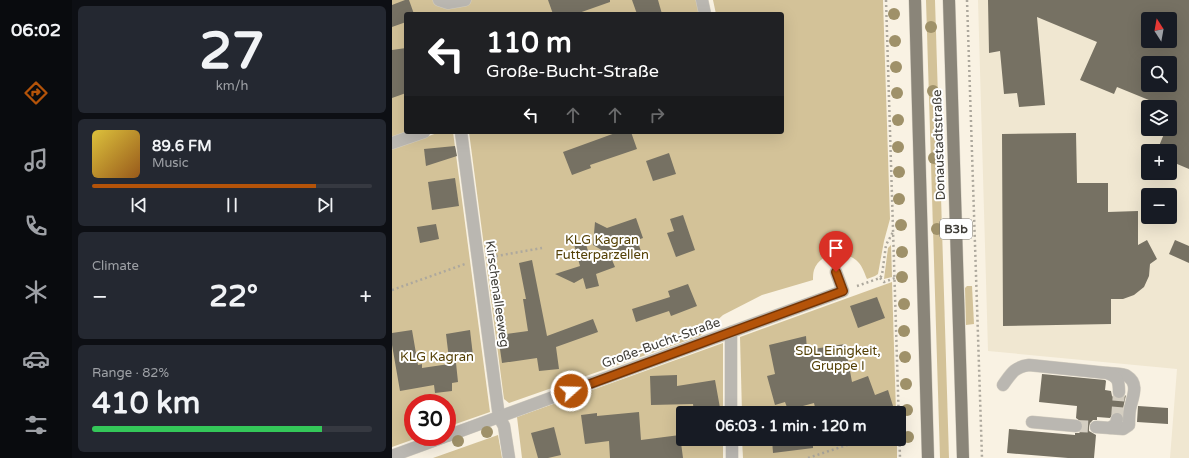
<!DOCTYPE html>
<html lang="en">
<head>
<meta charset="utf-8">
<style>
	body { margin:0; font-family:"Varela Round",sans-serif; background:#242831; color:#f1f3f6; height:100vh; display:flex; flex-direction:column; font-size:15px; white-space:nowrap }
	* { box-sizing:border-box; margin:0 }
	p { font-size:13px; color:#9ea1a6 }
	.icon { flex:none; width:22px; height:22px; fill:none; stroke:currentColor; stroke-width:2; stroke-linecap:round; stroke-linejoin:round }
	.map { position:relative; flex:1; overflow:hidden }
	.sheet { display:flex; flex-direction:column; gap:6px; padding:6px; background:#0d0f14; width:320px }
	.sheet>* { flex:none }
	.banner { position:absolute; left:12px; top:12px; width:380px; height:122px; border-radius:4px; box-shadow:0 4px 16px #0002; background:#202124; color:#fff; overflow:hidden }
	.needle { width:26px; rotate:349deg }
	.tools { position:absolute; left:749px; top:12px; display:grid; gap:8px }
	.tools a { display:grid; place-items:center; width:36px; height:36px; border-radius:4px; background:#171b24; box-shadow:0 4px 16px #0002; font-size:20px }
	.speed { position:absolute; left:12px; top:394px; display:flex; gap:8px; font-size:20px; font-weight:700; text-align:center }
	.speed>* { display:grid; place-content:center; width:52px; height:52px; border-radius:50%; background:#171b24; box-shadow:0 4px 16px #0002; line-height:1 }
	.speed .limit { border:6px solid #d22; background:#fff; color:#111 }
	.pin { position:absolute; display:grid; place-items:center; width:34px; height:34px; color:#fff; margin:-41px -17px; border-radius:50% 50% 50% 0; rotate:-45deg; box-shadow:0 0 4px #0007 }
	.pin .icon { rotate:45deg }
	.me { position:absolute; width:44px; margin:-22px; rotate:70deg; stroke-linejoin:round; filter:drop-shadow(0 0 3px #0008) }
	.turn { display:flex; align-items:center; gap:14px; height:84px; padding:0 16px; font-size:18px }
	.turn .icon { width:52px; height:52px; stroke-width:2.5 }
	.turn b { display:block; font-size:28px; line-height:34px }
	.lanes { display:flex; align-items:center; height:38px; padding:0 16px; background:#0003; justify-content:center; gap:20px; direction:ltr }
	.lanes .off { opacity:.35 }
	.big { font-size:30px; font-weight:800; line-height:1.1 }
	.sheet .card { flex:1; display:flex; flex-direction:column; justify-content:center; gap:6px; min-width:0; padding:0 14px; border-radius:6px; background:#242831 }
	.sheet .dial { align-items:center; gap:0 }
	.dial b { font-size:52px; line-height:1 }
	.song { display:flex; align-items:center; gap:12px }
	.cover { width:48px; height:48px; border-radius:6px; background:linear-gradient(135deg,hsl(50 70% 55%),hsl(30 70% 35%)) }
	.played { height:4px; border-radius:2px; background:linear-gradient(90deg,#b45309 80%,#363941 80%) }
	.keys { display:flex; justify-content:space-around; direction:ltr }
	.heat { display:flex; justify-content:space-between; align-items:center; font-size:22px; direction:ltr }
	.charge { height:6px; border-radius:3px; background:linear-gradient(90deg,#34c759 82%,#363941 0) }
	.trip { position:absolute; left:284px; top:406px; width:230px; height:40px; border-radius:4px; background:#171b24; box-shadow:0 4px 16px #0002; font-weight:800; line-height:40px; text-align:center }
	main { display:flex; flex:1; min-height:0 }
	.tabs { display:flex; flex-direction:column; width:72px; justify-content:space-around; align-items:center; background:#090b0e; color:#9ea1a6 }
	.tabs .icon { width:28px; height:28px }
	.tabs .active { color:#b45309 }
	.tabs b { font-size:18px; color:#f1f3f6 }
	.map>svg:first-child { display:block }
	.built { fill:#f0e7d1; fill-rule:evenodd }
	.green { fill:#d3c298 }
	.building { fill:#767163; fill-rule:evenodd }
	.lines { fill:none; stroke-linecap:round; stroke-linejoin:round }
	.minor-tunnel { stroke:#d4cec1; stroke-width:12; stroke-dasharray:12 6; stroke-linecap:butt }
	.minor-casing { stroke:#d4cec1; stroke-width:13 }
	.major-casing { stroke:#d4cec1; stroke-width:13 }
	.path { stroke:#ada89d; stroke-width:2.5; stroke-dasharray:2 3; stroke-linecap:butt }
	.minor { stroke:#bab7b1; stroke-width:12 }
	.major { stroke:#8a8579; stroke-width:12 }
	.tree { fill:#9f9169 }
	.route-casing { stroke:#753606; stroke-width:10 }
	.route { stroke:#b45309; stroke-width:7 }
	.labels { text-anchor:middle; dominant-baseline:central; stroke-width:4; stroke-linejoin:round; paint-order:stroke }
	.shield { fill:#fff; stroke:#797773; stroke-width:1 }
	.shield-label { font-size:12px; font-weight:bold; fill:#3f3d37 }
	.street-label { font-size:13px; fill:#3f3d37; stroke:#fff }
	.park-label { font-size:13px; fill:#554106; stroke:#fff }
</style>
</head>
<body>
<main>
<nav class="tabs">
<b>06:02</b>
<svg class="icon active" aria-label="directions" viewBox="0 0 24 24"><path d="M12 3l9 9-9 9-9-9zM9 14v-3h6M13 9l2 2-2 2"/></svg>
<svg class="icon" aria-label="music" viewBox="0 0 24 24"><path d="M9 18V5l10-2v13"/><circle cx="6" cy="18" r="3"/><circle cx="16" cy="16" r="3"/></svg>
<svg class="icon" aria-label="phone" viewBox="0 0 24 24"><path d="M5 4h4l2 5-3 2q2 4 5 5l2-3 5 2v4C11 20 4 13 5 4z"/></svg>
<svg class="icon" aria-label="climate" viewBox="0 0 24 24"><path d="M12 3v18M4 7l16 10M4 17L20 7"/></svg>
<svg class="icon" aria-label="car" viewBox="0 0 24 24"><path d="M5 17H2v-5l4-1 3-4h7l3 4 3 1v5h-3M9 17h6M6 11h13"/><circle cx="7" cy="17" r="2"/><circle cx="17" cy="17" r="2"/></svg>
<svg class="icon" aria-label="filters" viewBox="0 0 24 24"><path d="M4 7h16M4 17h16"/><circle cx="9" cy="7" r="2"/><circle cx="15" cy="17" r="2"/></svg>
</nav>
<section class="sheet">
<div class="card dial"><b>27</b><p>km/h</p></div>
<div class="card">
<div class="song"><i class="cover"></i><div><b>89.6 FM</b><p>Music</p></div></div>
<div class="played"></div>
<div class="keys"><svg class="icon" aria-label="previous" viewBox="0 0 24 24"><path d="M18 5L8 12l10 7zM5 5v14"/></svg><svg class="icon" aria-label="pause" viewBox="0 0 24 24"><path d="M8 5v14M16 5v14"/></svg><svg class="icon" aria-label="next" viewBox="0 0 24 24"><path d="M6 5l10 7-10 7zM19 5v14"/></svg></div>
</div>
<div class="card"><p>Climate</p>
<div class="heat"><a>−</a><b class="big">22°</b><a>+</a></div>
</div>
<div class="card"><p>Range · 82%</p><b class="big">410 km</b><div class="charge"></div></div>
</section>
<div class="map">
<svg width="797" height="458" viewBox="0 0 797 458">
	<rect width="100%" height="100%" fill="#f9f2e3"/>
	<path class="built" d="M586,0H797V458H778L785,369L596,351ZM756,19H778V41H756ZM756,63H778V85H756ZM756,107H778V129H756ZM756,151H778V173H756ZM756,195H778V217H756Z"/>
	<g class="green">
		<polygon points="0,0 305,0 307,14 14,14 14,132 0,138"/>
		<path d="M321,0H491L498,219L492,241L486,274L483,276L475,279C472,272 470,265 464,260C451,249 428,253 422,270C421,273 421,277 421,280L370,295L331,315L308,336L117,403L112,399L77,132H390V14H324Z"/>
		<polygon points="534,0 543,0 557,458 548,458"/>
		<polygon points="48,132 61,132 98,412 55,427 55,403 21,403 21,437 28,437 0,447 0,149"/>
		<polygon points="499,245 500,277 492,279 496,248"/>
		<polygon points="500,282 504,413 350,413 348,337"/>
		<polygon points="575,286 580,286 582,324 574,325 573,288"/>
		<polygon points="331,343 331,413 291,413 291,439 331,439 331,458 130,458 125,417"/>
		<polygon points="106,435 110,458 41,458"/>
		<polygon points="350,439 505,439 505,458 351,458"/>
	</g>
	<g class="building">
		<polygon points="13,0 17,0 22,14 14,14 14,22 0,27 0,5"/>
		<polygon points="156,0 218,0 218,2 184,14 161,14"/>
		<polygon points="240,0 266,0 270,14 245,14"/>
		<path d="M596,0H797V169L778,161V151H765L774,129H778V120L782,110L778,109V107H774L725,87L722,94L688,80L705,42L645,17L653,105L627,107L625,93L612,94L608,51L597,53ZM756,19H778V41H756ZM756,63H778V85H756Z"/>
		<polygon points="14,48 14,93 0,98 0,50"/>
		<polygon points="226,132 239,132 245,149 198,165 199,168 180,175 171,152"/>
		<polygon points="684,133 685,183 716,183 716,212 746,211 746,245 755,240 765,259 758,264 757,276 752,287 742,295 731,299 719,299 719,324 611,326 610,134"/>
		<polygon points="63,146 65,156 34,166 32,149"/>
		<polygon points="277,153 284,174 261,181 254,161"/>
		<polygon points="63,178 67,206 40,210 36,182"/>
		<polygon points="291,215 303,250 284,257 275,233 282,231 278,219"/>
		<polygon points="244,218 251,238 245,240 249,251 226,260 218,255 223,267 204,274 207,286 194,289 191,278 182,283 163,274 188,266 182,244 193,241 199,261 218,255 201,245 203,222 215,228"/>
		<polygon points="44,224 47,239 28,243 25,227"/>
		<polygon points="783,240 797,246 797,263 777,254"/>
		<polygon points="140,260 155,336 201,319 206,332 164,347 167,369 147,371 145,358 110,363 106,335 136,331 131,299 134,299 127,263"/>
		<polygon points="296,284 305,306 279,316 277,311 244,322 240,309 278,297 276,291"/>
		<polygon points="485,297 493,318 466,328 458,306"/>
		<polygon points="20,330 26,365 30,364 30,368 64,363 66,382 60,383 60,391 43,393 42,385 8,391 0,345 0,333"/>
		<polygon points="78,330 81,356 57,359 54,334"/>
		<polygon points="414,336 415,350 453,344 460,382 476,376 483,395 496,390 501,406 482,413 467,413 465,406 424,412 422,403 396,410 393,402 383,405 375,376 383,374 377,345"/>
		<polygon points="650,374 713,380 714,381 713,390 719,391 720,396 723,398 730,399 734,395 730,413 726,412 722,412 718,418 705,417 705,420 701,420 698,423 697,427 697,431 704,435 702,458 676,458 615,453 617,429 683,435 683,433 687,433 690,430 691,423 684,418 685,406 647,402"/>
		<polygon points="285,375 285,386 323,380 328,408 302,412 301,404 259,405 258,376"/>
		<polygon points="746,406 776,408 776,424 745,422"/>
		<polygon points="247,412 249,440 288,435 291,458 218,458 217,441 193,444 189,415 205,413 205,416"/>
		<polygon points="162,427 169,455 156,458 146,458 139,433"/>
		<polygon points="380,439 421,439 421,448 381,453"/>
	</g>
	<g class="lines">
		<g class="minor-tunnel">
			<polyline points="725,419 727,392"/>
			<polyline points="684,426 704,427"/>
		</g>
		<g class="minor-casing">
			<g id="minor">
				<polyline points="47,0 56,3 73,0"/>
				<polyline points="310,0 313,14"/>
				<polyline points="69,132 107,417 112,426 117,458"/>
				<polyline points="0,143 32,132"/>
				<polyline points="339,332 339,413"/>
				<path d="M716,373C722,374 731,373 735,376C748,384 740,398 738,409C737,414 737,420 737,425L731,429L718,428"/>
				<path d="M611,385C619,374 622,367 637,365L715,373C726,377 727,381 727,392"/>
				<polyline points="640,422 684,426"/>
				<polyline points="704,427 718,428 724,424 725,419"/>
				<polyline points="55,436 451,291 444,272"/>
				<polyline points="340,439 340,458"/>
				<polyline points="0,456 52,437"/>
			</g>
		</g>
		<g class="major-casing">
			<g id="major">
				<polyline points="523,0 536,458"/>
				<polyline points="557,0 571,458"/>
			</g>
		</g>
		<g class="path">
			<polyline points="494,0 508,458"/>
			<polyline points="575,0 590,458"/>
			<polyline points="99,257 150,248"/>
			<polyline points="488,278 492,282 503,278"/>
			<polyline points="465,286 488,278 490,275 494,245 501,232"/>
			<polyline points="0,290 73,264"/>
			<polyline points="416,458 473,439"/>
		</g>
		<use href="#minor" class="minor"/>
		<use href="#major" class="major"/>
	</g>
	<g class="tree">
		<circle cx="502" cy="14" r="6"/>
		<circle cx="539" cy="27" r="6"/>
		<circle cx="503" cy="41" r="6"/>
		<circle cx="504" cy="67" r="6"/>
		<circle cx="541" cy="91" r="6"/>
		<circle cx="505" cy="93" r="6"/>
		<circle cx="506" cy="120" r="6"/>
		<circle cx="506" cy="147" r="6"/>
		<circle cx="542" cy="158" r="6"/>
		<circle cx="507" cy="172" r="6"/>
		<circle cx="507" cy="199" r="6"/>
		<circle cx="509" cy="225" r="6"/>
		<circle cx="545" cy="229" r="6"/>
		<circle cx="510" cy="252" r="6"/>
		<circle cx="510" cy="277" r="6"/>
		<circle cx="512" cy="304" r="6"/>
		<circle cx="512" cy="331" r="6"/>
		<circle cx="513" cy="357" r="6"/>
		<circle cx="514" cy="384" r="6"/>
		<circle cx="515" cy="410" r="6"/>
		<circle cx="95" cy="432" r="6"/>
		<circle cx="516" cy="437" r="6"/>
		<circle cx="66" cy="441" r="6"/>
	</g>
	<g class="lines">
		<g class="route-casing">
			<polyline id="route" points="179,391 451,291 444,272"/>
		</g>
		<use href="#route" class="route"/>
	</g>
	<g class="labels">
		<rect class="shield" x="548" y="219" width="32" height="20" rx="3"/>
		<g class="shield-label">
			<text x="564" y="229">B3b</text>
		</g>
		<g class="street-label">
			<text transform="translate(547 145) rotate(-92)">Donaustadtstraße</text>
			<text transform="translate(105 294) rotate(82)">Kirschenalleeweg</text>
			<text transform="translate(269 343) rotate(-20)">Große-Bucht-Straße</text>
		</g>
		<g class="park-label">
			<text x="210" y="240">KLG Kagran<tspan x="210" dy="15">Futterparzellen</tspan></text>
			<text x="446" y="351">SDL Einigkeit,<tspan x="446" dy="15">Gruppe I</tspan></text>
			<text x="45" y="357">KLG Kagran</text>
		</g>
	</g>
</svg>
<div class="tools">
<a><svg class="needle" viewBox="-14 -14 28 28"><path d="M0-13l5 13h-10z" fill="#e53935"/><path d="M0 13l5-13h-10z" fill="#9ea1a6"/></svg></a>
<a><svg class="icon" aria-label="search" viewBox="0 0 24 24"><circle cx="10" cy="10" r="6"/><path d="M15 15l6 6"/></svg></a>
<a><svg class="icon" aria-label="layers" viewBox="0 0 24 24"><path d="M12 4l9 5-9 5-9-5zM3 14l9 5 9-5"/></svg></a>
<a>+</a>
<a>−</a>
</div>
<div class="speed"><div class="limit">30</div></div>
<div class="pin" style="left:444px;top:272px;background:#d93025"><svg class="icon" aria-label="arrive" viewBox="0 0 24 24"><path d="M6 21V4h12l-3 4 3 4H6"/></svg></div>
<svg class="me" style="left:179px;top:391px" viewBox="-20 -20 40 40"><circle r="17" fill="#b45309" stroke="#fff" stroke-width="3"/><path d="M0-11L8 9 0 5-8 9z" fill="#fff"/></svg>
<div class="trip">06:03 · 1 min · 120 m</div>
<div class="banner">
<div class="turn"><svg class="icon" aria-label="left" viewBox="0 0 24 24"><path d="M17 20v-9H6M10 6l-5 5 5 5"/></svg><div><b>110 m</b>Große-Bucht-Straße</div></div>
<div class="lanes"><svg class="icon" aria-label="left" viewBox="0 0 24 24"><path d="M17 20v-9H6M10 6l-5 5 5 5"/></svg><svg class="icon off" aria-label="ahead" viewBox="0 0 24 24"><path d="M12 20V5M6 11l6-6 6 6"/></svg><svg class="icon off" aria-label="ahead" viewBox="0 0 24 24"><path d="M12 20V5M6 11l6-6 6 6"/></svg><svg class="icon off" aria-label="right" viewBox="0 0 24 24"><path d="M7 20v-9h11M14 6l5 5-5 5"/></svg></div>
</div>
</div>
</main>
</body>
</html>
